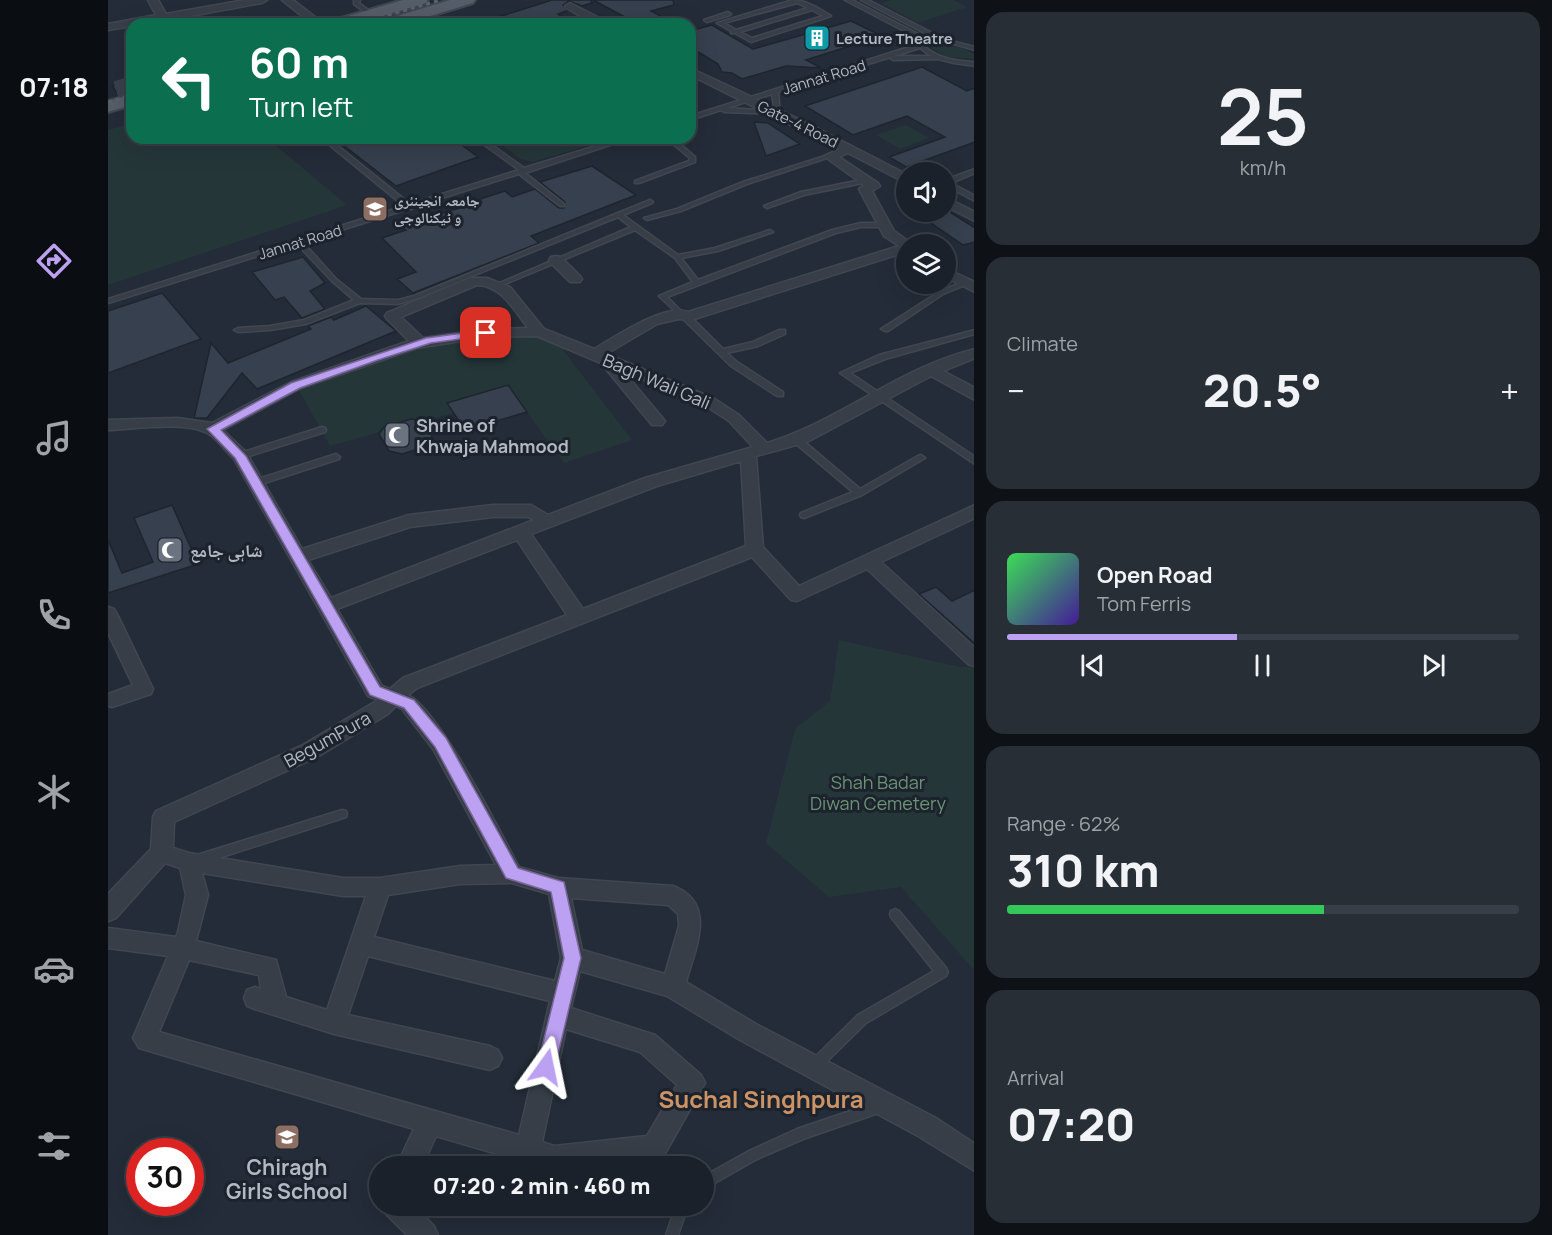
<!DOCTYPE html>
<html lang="en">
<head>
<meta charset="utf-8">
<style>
	body { margin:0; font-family:Manrope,"Noto Naskh Arabic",sans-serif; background:#272e36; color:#f1f3f6; height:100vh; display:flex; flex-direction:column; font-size:22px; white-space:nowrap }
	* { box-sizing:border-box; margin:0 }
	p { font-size:20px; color:#9fa3a8 }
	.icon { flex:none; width:33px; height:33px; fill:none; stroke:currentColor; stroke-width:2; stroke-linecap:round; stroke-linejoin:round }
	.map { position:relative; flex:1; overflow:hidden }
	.details { display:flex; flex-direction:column; gap:12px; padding:12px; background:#0e1217; width:578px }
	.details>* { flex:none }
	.guide { position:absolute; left:18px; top:18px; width:570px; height:126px; border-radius:18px; box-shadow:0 6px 24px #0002,0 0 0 2px #383e47; background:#0b6e4f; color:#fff; overflow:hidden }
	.tools { position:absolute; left:788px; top:162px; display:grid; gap:12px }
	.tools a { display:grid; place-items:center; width:60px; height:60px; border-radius:50%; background:#1a212a; box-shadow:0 6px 24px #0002,0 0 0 2px #383e47; font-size:30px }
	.speed { position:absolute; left:18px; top:1138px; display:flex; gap:12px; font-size:30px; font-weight:700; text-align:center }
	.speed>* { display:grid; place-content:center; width:78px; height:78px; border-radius:50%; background:#1a212a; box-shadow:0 6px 24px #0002,0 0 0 2px #383e47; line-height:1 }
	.speed .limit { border:9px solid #d22; background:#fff; color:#111 }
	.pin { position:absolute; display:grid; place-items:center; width:51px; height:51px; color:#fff; margin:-26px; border-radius:12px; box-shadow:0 3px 9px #0006 }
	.me { position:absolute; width:66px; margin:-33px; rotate:12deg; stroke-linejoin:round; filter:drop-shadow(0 0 4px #0008) }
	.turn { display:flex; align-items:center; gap:21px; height:126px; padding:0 24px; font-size:27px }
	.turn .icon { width:78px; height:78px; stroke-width:2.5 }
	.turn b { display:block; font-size:42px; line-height:51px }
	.big { font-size:45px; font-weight:800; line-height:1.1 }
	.details .tile { flex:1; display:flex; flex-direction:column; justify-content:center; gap:9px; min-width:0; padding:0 21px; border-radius:18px; background:#272e36 }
	.details .dial { align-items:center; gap:0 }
	.dial b { font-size:78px; line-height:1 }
	.song { display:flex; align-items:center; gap:18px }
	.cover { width:72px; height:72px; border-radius:9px; background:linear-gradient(135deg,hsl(130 70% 55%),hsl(260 70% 35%)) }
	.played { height:6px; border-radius:3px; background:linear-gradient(90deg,#bca0f2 45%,#383e47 45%) }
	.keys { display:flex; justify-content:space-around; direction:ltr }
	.heat { display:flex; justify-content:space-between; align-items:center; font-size:33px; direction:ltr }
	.charge { height:9px; border-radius:4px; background:linear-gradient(90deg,#34c759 62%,#383e47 0) }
	.trip { position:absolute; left:261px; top:1156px; width:345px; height:60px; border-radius:30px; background:#1a212a; box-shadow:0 6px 24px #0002,0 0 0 2px #383e47; font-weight:800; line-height:60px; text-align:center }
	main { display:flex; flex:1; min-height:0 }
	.menu { display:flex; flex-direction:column; width:108px; justify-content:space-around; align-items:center; background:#0a0d11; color:#9fa3a8 }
	.menu .icon { width:42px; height:42px }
	.menu .on { color:#bca0f2 }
	.menu b { font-size:27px; color:#f1f3f6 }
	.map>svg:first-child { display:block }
	.green { fill:#253639 }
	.building { fill:#36404e; stroke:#1e252f; stroke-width:1.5 }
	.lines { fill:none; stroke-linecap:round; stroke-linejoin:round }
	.primary-tunnel { stroke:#38414d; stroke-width:18; stroke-dasharray:18 9; stroke-linecap:butt }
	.lane-casing { stroke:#404751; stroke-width:3 }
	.street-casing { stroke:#404751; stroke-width:3 }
	.primary-casing { stroke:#404751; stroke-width:4 }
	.lane { fill:#373e48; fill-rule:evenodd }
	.street { fill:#373e48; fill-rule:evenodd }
	.primary { fill:#555d68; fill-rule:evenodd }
	.rail { stroke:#59626f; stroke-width:3; stroke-dasharray:4 4; stroke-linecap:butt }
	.route { fill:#bca0f2; stroke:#7a689d; stroke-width:1.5 }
	.labels { text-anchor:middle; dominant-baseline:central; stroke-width:6; stroke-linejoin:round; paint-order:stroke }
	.far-poi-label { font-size:15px; font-weight:bold; fill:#b2b9c4; stroke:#1c232d; text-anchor:start }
	.far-street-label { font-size:15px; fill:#b2b9c4; stroke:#1c232d }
	.street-label { font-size:18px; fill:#b2b9c4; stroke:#1c232d }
	.poi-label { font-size:18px; font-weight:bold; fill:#b2b9c4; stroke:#1c232d; text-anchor:start }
	.park-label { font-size:18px; fill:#6b9374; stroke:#1c232d }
	.near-poi-label { font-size:21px; font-weight:bold; fill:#b2b9c4; stroke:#1c232d }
	.near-neighbourhood-label { font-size:24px; font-weight:bold; fill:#cb9366; stroke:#1c232d }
</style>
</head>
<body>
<main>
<nav class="menu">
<b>07:18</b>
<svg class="icon on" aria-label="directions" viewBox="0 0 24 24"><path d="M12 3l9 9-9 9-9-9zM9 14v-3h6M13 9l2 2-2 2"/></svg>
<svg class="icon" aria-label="music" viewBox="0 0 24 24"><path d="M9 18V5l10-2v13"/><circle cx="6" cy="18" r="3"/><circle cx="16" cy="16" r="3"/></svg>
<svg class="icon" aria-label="phone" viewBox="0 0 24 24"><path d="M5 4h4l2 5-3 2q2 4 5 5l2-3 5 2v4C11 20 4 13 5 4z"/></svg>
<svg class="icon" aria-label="climate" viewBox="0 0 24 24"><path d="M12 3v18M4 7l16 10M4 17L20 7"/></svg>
<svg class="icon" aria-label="car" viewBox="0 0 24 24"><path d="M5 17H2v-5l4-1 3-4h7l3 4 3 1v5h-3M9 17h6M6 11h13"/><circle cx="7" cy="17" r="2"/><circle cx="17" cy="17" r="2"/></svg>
<svg class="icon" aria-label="filters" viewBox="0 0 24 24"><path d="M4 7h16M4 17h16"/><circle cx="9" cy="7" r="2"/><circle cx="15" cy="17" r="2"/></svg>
</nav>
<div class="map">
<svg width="867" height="1235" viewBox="0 0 867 1235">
	<rect width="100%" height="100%" fill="#232c38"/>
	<g class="green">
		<polygon points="784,0 845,0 859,7 810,23 773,3"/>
		<polygon points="832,45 855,48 866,54 866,59 840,57 823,48"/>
		<polygon points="24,123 24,138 159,138 239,205 0,285 0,130"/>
		<polygon points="798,125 821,138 792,149 768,135"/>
		<polygon points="415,138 476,138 486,144 424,162 411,158 394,145"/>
		<polygon points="431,332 467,346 455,350 524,440 456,463 400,386 340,403 346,413 314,421 303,419 276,427 269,433 222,446 188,385 311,342"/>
		<polygon points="731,640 852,667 866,666 866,970 793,887 721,897 658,843 687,729 722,701"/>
	</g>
	<g class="building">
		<polygon points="444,0 483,0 484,3 474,6 461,1 455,5 459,11 450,14 453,16 428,24 379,24 378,21"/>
		<polygon points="485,0 565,0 566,5 543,11 568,24 530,24"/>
		<polygon points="743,21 774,36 698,60 713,68 678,66 634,79 624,73 614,72 610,64 582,47 582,31 604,25 645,49"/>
		<polygon points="814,67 859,91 867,88 867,142 798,167 781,157 837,137 799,116 745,135 697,106"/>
		<polygon points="24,80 24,95 12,96 4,86"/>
		<polygon points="646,122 660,123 692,144 658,156"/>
		<polygon points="226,138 331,138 338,144 347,140 370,157 288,186"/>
		<polygon points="484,166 528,195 423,236 431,243 305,293 289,279 308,272 274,238 298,230 292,225 366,204 363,202 397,191 404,197 427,189 451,208 456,208 457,202 432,182"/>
		<polygon points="807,212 842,212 867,228 867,242 855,245"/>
		<polygon points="195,257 217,283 202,291 217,309 194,318 176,297 167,300 144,272"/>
		<polygon points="54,293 93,339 0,373 0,311"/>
		<polygon points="258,306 288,331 149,389 134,373 99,418 86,418 103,343 120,363 203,329 200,326 223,317 226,320"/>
		<polygon points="400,385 419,412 357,430 339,403"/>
		<polygon points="303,419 314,421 324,436 320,446 294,454 281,451 271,434 276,427"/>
		<polygon points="64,505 90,564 0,593 0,540 14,573 45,562 26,518"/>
		<polygon points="828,587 844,601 867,590 867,644 811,594"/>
	</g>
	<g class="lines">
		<polyline class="primary-tunnel" points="8,90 24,85"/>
		<g class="lane-casing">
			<g id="lane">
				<polygon points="246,0 252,0 251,3 264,13 264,15 260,15 246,4"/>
				<path d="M685,0C698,0 712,9 723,16L643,42L627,33H623V31L609,23ZM689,3L700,8L628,30L616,23ZM704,10L715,16L644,38L632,32Z"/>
				<path d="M737,0H744L822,40L828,39L753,0H760L836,39L867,47V50C851,46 832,37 817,47C831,59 849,61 867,62V66L846,63L830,59L785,60L782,58L785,56H823L812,48L670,92L672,114L616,112L613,110L582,120V116L817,42ZM664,94L667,111L619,108Z"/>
				<polygon points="620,12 623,14 622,15 599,22 596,20"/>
				<polygon points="213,138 220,138 302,204 411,170 367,138 374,138 416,168 514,138 523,138 417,173 456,204 456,206 452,206 411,174 305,207 304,209 300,209 195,242 228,279 253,299 290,300 306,296 542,200 545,202 544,203 515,215 570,255 607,248 662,230 665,232 610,251 573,258 590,280 724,230 753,223 777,223 780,225 777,227 753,227 728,233 559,297 575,313 577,314 573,316 571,315 551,296 585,282 567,258 527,230 392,286 390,287 387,285 523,227 510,217 310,298 290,304 252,303 198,324 162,330 130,332 126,330 130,328 162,326 196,320 246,300 224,281 189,244 0,303 0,299 296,206"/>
				<polygon points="558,138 565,138 587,157 587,162 531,183 527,183 527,181 581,161 582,158"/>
				<polygon points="720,155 725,156 639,184 573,211 539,220 536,218 569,209 635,182"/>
				<polygon points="867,169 867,173 843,183 867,196 867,201 837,185 837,180"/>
				<polygon points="758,179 761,181 760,182 696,195 659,208 656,206 693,192"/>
				<polygon points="857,281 859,282 859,284 835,294 780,331 777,331 773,329 831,292"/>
				<polygon points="575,315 581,315 615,349 645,342 671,330 677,330 677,334 650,346 619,353 629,362 675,392 675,396 669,396 623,366 575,319"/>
				<polygon points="867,330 867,334 777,359 742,373 867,457 867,464 732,373 771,355"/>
				<polygon points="214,427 217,428 218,430 217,432 135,458 129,458 128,456 129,454"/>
				<polygon points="689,437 692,438 752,489 810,456 813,455 817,458 754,495 696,518 693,517 692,515 693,513 745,492 686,442 685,440 686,438"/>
				<polygon points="228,454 232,457 231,459 147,486 143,483 144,481"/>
				<polygon points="234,810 238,811 239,814 238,817 89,865 85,863 84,860 85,857 89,855"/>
				<polygon points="787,909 791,911 838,968 840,972 838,976 758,1023 709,1071 705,1073 701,1071 699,1067 701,1063 750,1015 826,971 783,917 782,914 783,911"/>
				<polygon points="772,1101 776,1103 778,1107 776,1111 695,1139 649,1159 596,1189 596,1176 641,1151 689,1129"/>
				<polygon points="568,1206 580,1206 570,1235 558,1235"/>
			</g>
		</g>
		<g class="street-casing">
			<g id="street">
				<polygon points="40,0 50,0 58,14 137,0 159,0 154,3 55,21 24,24 24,26 0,30 0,24 48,15"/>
				<polygon points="174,0 185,0 216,24 204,24"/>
				<polygon points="462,3 499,22 500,24 487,24 458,8 457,6"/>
				<path d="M582,68L697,122L798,174V183L740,153L731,157L770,183L772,186L764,191L786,231L804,244H798V252L583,320L571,319L549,324L498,354L605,398L631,415L659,443C732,421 792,367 867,349V358L835,371L867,388V400L823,376L699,442L648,456L655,547L691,586L867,505V518L773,562L867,648V666L860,664L759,569L689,601L683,600L644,557L309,688L300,695C331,709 392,832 411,867L450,878L565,886C610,903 587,949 578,982L648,1024L828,1118L867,1144V1171L810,1136L632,1040L559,996L472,971L463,1008L547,1035L593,1075L597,1083L555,1157L546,1160L480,1167H434L328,1136L314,1167H288L306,1129L31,1048L25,1038L60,956L0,948V928L68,937L70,932L78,895L72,868L57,863L8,918L0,921V894L43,849L45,817L48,811L195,745L270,700L260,696L126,459C117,451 110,439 99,433C77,421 25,429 0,430V420L69,418L104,423L183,382L301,341L279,319L277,316L279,313L362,278H379L402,287L436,329L486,349C507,337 556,303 580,312L791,246L776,236L751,189L756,185L716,156L731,149L582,75ZM369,285C394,286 406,310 420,328L378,329L315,338L293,317ZM429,336L493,363L544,425H554L557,421L516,372L595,404L621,421L645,447L537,478L440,515L423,505H385L301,515L194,549L138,452L115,430L193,388L309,348L378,337ZM633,461L638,546L475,609L423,534L549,486ZM385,517H420L426,520L223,598L200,560L302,527ZM409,540L459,615L295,678L282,689L274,686L229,609ZM288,706L294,709L325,749L388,865L352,866L272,878H235L81,853L65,848L66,822L209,757L280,714ZM94,873L235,896H258L219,1010L178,997L168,960L88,941L100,895ZM404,883L441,894L453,958L447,981L266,937L280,895L352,884ZM463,898L560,905L570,914L571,926L557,974L474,950ZM260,956L442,1001L411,1135L51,1032L81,960L151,975L153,989L147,987L139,990L136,998L139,1006L147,1009L226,1034L382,1070L390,1066L394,1058L390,1050L382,1046L240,1015ZM458,1029L532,1052L569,1085L539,1136L446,1146L434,1142Z"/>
				<polygon points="837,197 867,212 867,221 837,206"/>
				<polygon points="448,256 453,257 472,276 474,279 472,282 462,282 443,263 441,260 443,257"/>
				<polygon points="837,268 867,282 867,292 837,277"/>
				<polygon points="0,607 6,609 9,614 45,689 43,694 4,707 0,706 0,694 25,685 0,633"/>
				<polygon points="275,1206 306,1206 326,1226 330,1235 299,1235 279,1215"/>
			</g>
		</g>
		<g class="primary-casing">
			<g id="primary">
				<polygon points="295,0 320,0 318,3 247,24 221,24 223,21"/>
				<polygon points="342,0 367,0 365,3 296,24 286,23 284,20 286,17"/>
				<polygon points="19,96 24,97 24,105 0,112 0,101"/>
			</g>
		</g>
		<use href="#lane" class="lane"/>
		<use href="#street" class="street"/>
		<use href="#primary" class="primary"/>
		<g class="rail">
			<polyline points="249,24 333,0"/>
			<polyline points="0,102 24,95"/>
		</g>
	</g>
	<polygon class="route" points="378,330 384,333 382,335 323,343 270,360 192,388 113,430 138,456 272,687 306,700 338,738 410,868 456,882 473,958 447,1067 444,1073 438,1075 431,1073 429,1067 456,958 443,892 398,878 327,747 296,708 262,695 127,458 99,429 183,383 318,338"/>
	<defs>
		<g id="building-square" transform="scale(1.35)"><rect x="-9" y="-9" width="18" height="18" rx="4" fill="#0f9aa8" stroke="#1c232d"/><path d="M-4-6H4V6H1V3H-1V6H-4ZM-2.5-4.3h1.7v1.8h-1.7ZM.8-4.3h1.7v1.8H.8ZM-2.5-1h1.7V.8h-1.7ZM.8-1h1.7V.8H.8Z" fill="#fff"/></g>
		<g id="university-square" transform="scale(1.35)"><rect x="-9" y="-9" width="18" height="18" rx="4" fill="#8d6e63" stroke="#1c232d"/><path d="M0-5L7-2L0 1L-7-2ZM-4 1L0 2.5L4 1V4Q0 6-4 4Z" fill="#fff"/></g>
		<g id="mosque-square" transform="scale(1.35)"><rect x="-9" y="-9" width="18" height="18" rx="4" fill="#6b7280" stroke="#1c232d"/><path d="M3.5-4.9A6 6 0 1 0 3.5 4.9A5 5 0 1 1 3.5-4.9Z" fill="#fff"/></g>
		<g id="school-square" transform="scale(1.35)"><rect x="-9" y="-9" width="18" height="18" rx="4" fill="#8d6e63" stroke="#1c232d"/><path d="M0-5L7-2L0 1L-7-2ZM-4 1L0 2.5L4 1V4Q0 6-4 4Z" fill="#fff"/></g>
	</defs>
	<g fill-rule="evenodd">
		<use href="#building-square" x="709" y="38"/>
		<use href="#university-square" x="267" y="209"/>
		<use href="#mosque-square" x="289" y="435"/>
		<use href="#mosque-square" x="62" y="550"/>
		<use href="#school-square" x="179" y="1137"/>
	</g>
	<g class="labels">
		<g class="far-poi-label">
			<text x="728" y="38">Lecture Theatre</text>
			<text x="286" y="200">جامعہ انجینئری<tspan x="286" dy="17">و ٹیکنالوجی</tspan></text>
		</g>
		<g class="far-street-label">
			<text transform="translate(716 77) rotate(-17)">Jannat Road</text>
			<text transform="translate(690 124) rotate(26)">Gate-4 Road</text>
			<text transform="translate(192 242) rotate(-17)">Jannat Road</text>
		</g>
		<g class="street-label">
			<text transform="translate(549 381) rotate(23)">Bagh Wali Gali</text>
			<text transform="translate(219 739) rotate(-29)">BegumPura</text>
		</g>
		<g class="poi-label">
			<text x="308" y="425">Shrine of<tspan x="308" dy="21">Khwaja Mahmood</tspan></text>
			<text x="82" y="550">شاہی جامع</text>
		</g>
		<g class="park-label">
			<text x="770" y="782">Shah Badar<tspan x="770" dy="21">Diwan Cemetery</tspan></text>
		</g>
		<g class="near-poi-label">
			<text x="179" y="1167">Chiragh<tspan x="179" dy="24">Girls School</tspan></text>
		</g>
		<g class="near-neighbourhood-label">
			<text x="653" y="1098">Suchal Singhpura</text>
		</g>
	</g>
</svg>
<div class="tools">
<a><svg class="icon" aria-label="sound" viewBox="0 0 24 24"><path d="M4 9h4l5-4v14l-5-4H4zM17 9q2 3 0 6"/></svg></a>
<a><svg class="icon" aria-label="layers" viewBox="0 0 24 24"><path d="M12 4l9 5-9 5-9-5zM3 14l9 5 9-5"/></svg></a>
</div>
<div class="speed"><div class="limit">30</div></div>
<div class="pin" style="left:378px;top:333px;background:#d93025"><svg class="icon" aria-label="arrive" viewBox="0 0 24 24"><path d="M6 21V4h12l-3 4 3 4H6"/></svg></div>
<svg class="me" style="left:438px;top:1067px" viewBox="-20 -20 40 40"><path d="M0-17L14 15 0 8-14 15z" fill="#bca0f2" stroke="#fff" stroke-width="4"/></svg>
<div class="trip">07:20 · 2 min · 460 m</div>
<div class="guide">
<div class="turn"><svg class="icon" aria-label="left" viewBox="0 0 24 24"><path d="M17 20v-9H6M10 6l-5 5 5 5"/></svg><div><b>60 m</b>Turn left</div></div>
</div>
</div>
<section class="details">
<div class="tile dial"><b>25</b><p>km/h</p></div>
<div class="tile"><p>Climate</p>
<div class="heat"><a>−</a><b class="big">20.5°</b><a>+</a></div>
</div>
<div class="tile">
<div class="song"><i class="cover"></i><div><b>Open Road</b><p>Tom Ferris</p></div></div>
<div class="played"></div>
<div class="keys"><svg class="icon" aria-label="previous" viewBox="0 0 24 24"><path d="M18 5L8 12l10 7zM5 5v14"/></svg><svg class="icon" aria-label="pause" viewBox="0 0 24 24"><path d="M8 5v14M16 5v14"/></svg><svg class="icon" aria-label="next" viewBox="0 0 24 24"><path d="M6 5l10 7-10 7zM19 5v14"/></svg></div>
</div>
<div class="tile"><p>Range · 62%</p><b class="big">310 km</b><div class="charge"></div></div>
<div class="tile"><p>Arrival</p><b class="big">07:20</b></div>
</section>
</main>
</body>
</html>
